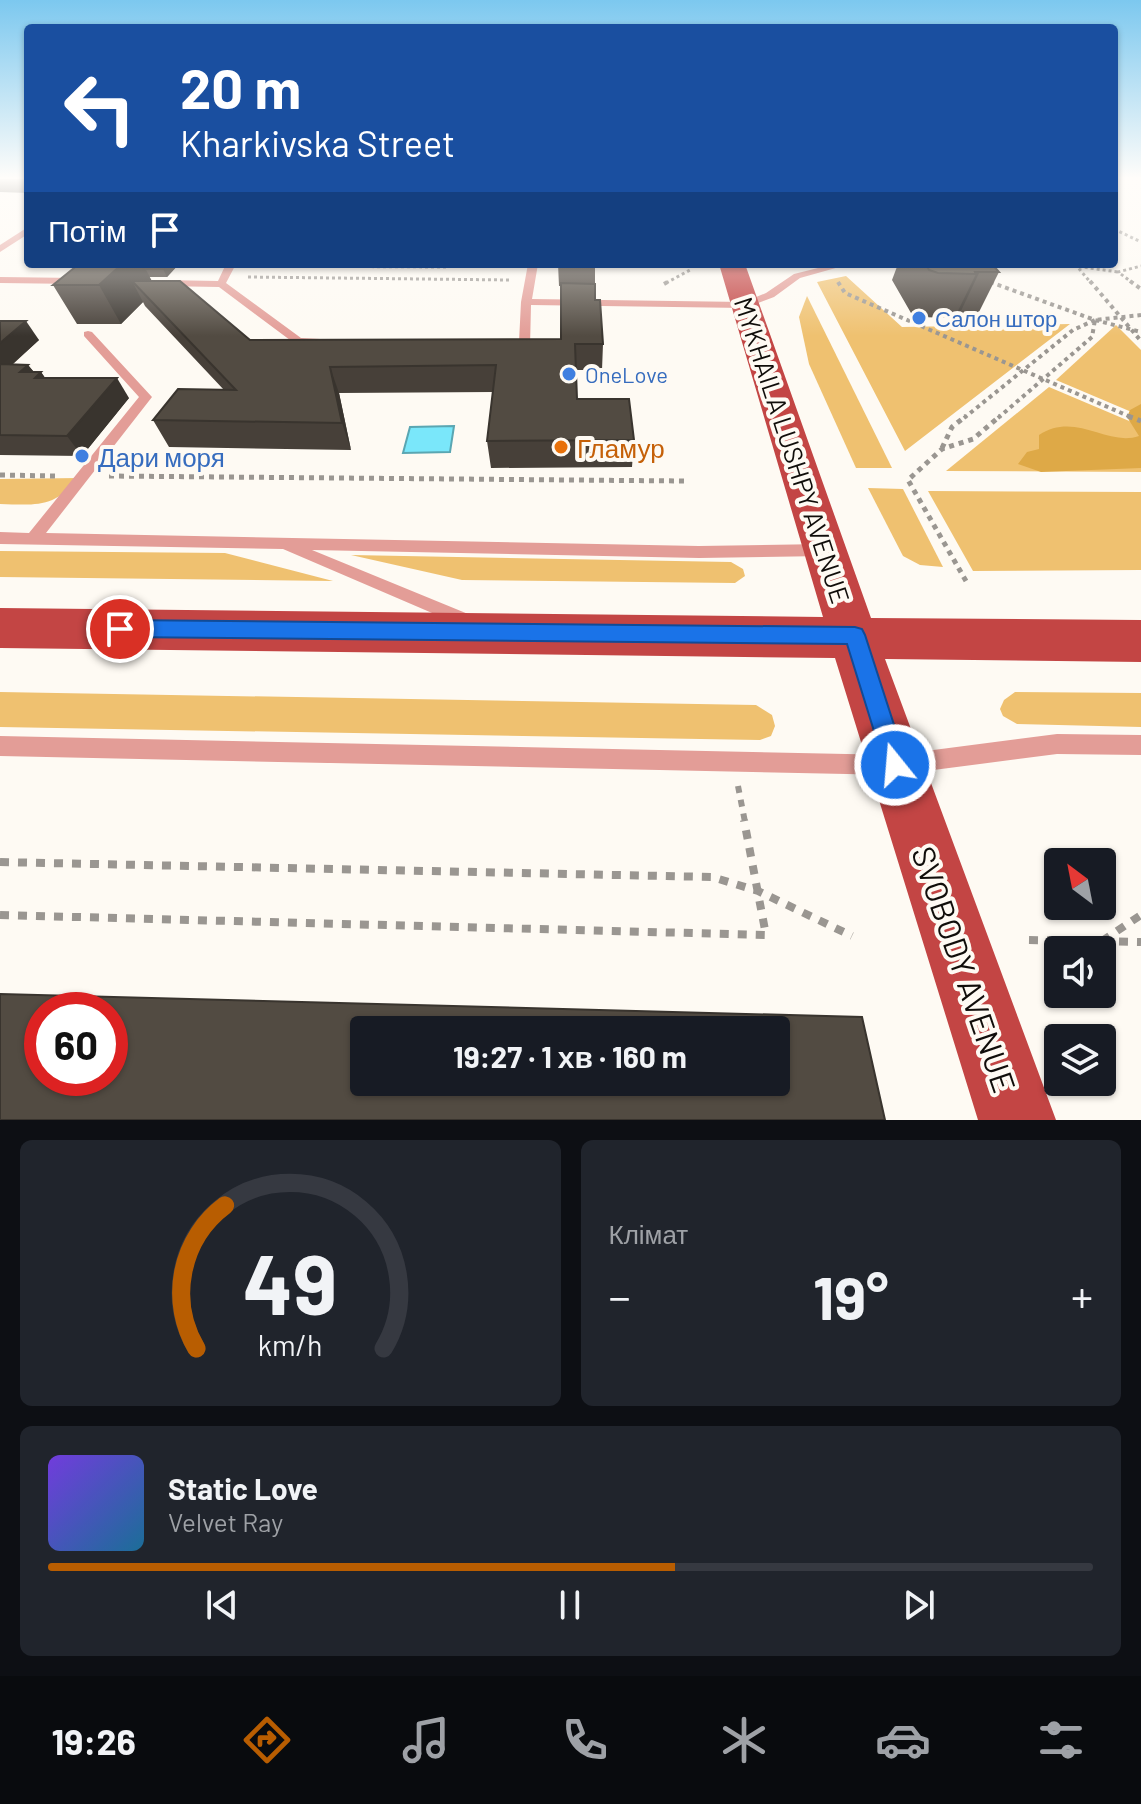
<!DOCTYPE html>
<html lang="uk">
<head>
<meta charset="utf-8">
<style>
	body { margin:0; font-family:Barlow,sans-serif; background:#20242c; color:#f1f3f6; height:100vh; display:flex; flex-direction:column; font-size:30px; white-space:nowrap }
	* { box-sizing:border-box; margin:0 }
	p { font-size:26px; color:#9ea1a6 }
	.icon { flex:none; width:44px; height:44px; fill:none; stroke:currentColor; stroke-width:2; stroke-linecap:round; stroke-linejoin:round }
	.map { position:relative; height:1120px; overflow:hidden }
	.sheet { display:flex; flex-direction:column; gap:20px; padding:20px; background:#0d0f14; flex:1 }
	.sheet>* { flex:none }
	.hud { position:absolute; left:24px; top:24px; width:1094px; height:244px; border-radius:8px; box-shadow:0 2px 6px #0004; background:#1a4fa0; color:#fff; overflow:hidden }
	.needle { width:52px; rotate:328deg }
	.tools { position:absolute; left:1044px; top:848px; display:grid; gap:16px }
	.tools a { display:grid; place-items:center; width:72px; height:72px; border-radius:8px; background:#171b24; box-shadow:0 2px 6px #0004; font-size:40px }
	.speed { position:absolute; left:24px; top:992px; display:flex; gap:16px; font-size:40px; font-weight:700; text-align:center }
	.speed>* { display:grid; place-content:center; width:104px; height:104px; border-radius:50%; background:#171b24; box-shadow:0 2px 6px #0004; line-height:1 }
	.speed .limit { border:12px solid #d22; background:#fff; color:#111 }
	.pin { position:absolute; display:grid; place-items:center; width:68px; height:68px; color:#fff; margin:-34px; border:4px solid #fff; border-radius:50%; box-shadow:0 2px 8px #0007 }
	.me { position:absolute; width:88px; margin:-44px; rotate:343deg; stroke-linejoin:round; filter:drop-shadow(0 0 6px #0008) }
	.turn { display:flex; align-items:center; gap:28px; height:168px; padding:0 24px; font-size:36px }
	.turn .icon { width:104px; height:104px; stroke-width:2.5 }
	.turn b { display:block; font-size:56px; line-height:68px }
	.then { display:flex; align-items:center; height:76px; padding:0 24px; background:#0003; gap:16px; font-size:30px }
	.big { font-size:60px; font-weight:700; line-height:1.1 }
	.sheet .card { flex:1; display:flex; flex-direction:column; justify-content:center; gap:12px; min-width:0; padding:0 28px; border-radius:12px; background:#20242c }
	.sheet .dial { align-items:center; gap:0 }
	.dial svg { height:208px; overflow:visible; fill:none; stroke:#363941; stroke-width:7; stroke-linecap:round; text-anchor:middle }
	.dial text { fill:#f1f3f6; stroke:none }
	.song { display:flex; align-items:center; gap:24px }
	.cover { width:96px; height:96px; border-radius:12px; background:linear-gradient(135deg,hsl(260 70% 55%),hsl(200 70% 35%)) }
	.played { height:8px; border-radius:4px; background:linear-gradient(90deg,#b85d01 60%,#363941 60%) }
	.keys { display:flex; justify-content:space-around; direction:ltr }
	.heat { display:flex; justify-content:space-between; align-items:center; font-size:44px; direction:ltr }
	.sheet .tiles { flex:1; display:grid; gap:20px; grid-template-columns:1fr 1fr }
	.card:last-child { grid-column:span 2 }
	.trip { position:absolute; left:350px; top:1016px; width:440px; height:80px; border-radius:8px; background:#171b24; box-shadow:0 2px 6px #0004; font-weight:700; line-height:80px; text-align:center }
	.menu { display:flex; height:128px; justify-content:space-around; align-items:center; background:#090b0e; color:#9ea1a6 }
	.menu .icon { width:56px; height:56px }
	.menu .current { color:#b85d01 }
	.menu b { font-size:36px; color:#f1f3f6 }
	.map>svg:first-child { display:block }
	.green { fill:#efc170 }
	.forest { fill:#dea947 }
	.water { fill:#7ae7fa; stroke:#5aa6b2; stroke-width:2 }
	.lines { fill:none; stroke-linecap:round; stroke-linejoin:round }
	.path-far4 { stroke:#9a9691; stroke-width:3; stroke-dasharray:3 3; stroke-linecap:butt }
	.path-far3 { stroke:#9a9691; stroke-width:4; stroke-dasharray:4 4; stroke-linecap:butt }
	.path-far2 { stroke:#9a9691; stroke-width:5; stroke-dasharray:5 5; stroke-linecap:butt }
	.path-far1 { stroke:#9a9691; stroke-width:6; stroke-dasharray:7 7; stroke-linecap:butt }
	.path { stroke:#9a9691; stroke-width:8; stroke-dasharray:9 9; stroke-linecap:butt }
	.service { fill:#e39d97; fill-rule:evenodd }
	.primary { fill:#c34544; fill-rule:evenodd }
	.wall { fill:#474039 }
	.shaded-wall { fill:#39342e }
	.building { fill:#524b42; stroke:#39342e; stroke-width:2; fill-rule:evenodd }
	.route { fill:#1a73e8; stroke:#114b97; stroke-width:2 }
	.shop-dot { fill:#3f7fe0; stroke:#fefaf3; stroke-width:3 }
	.food-dot { fill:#e8710a; stroke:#fefaf3; stroke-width:3 }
	.labels { text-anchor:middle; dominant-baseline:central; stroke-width:8; stroke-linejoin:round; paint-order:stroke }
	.far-shop-label { font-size:22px; fill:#366cbe; stroke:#fefaf3; text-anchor:start }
	.food-label { font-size:26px; fill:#c56008; stroke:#fefaf3; text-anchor:start }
	.street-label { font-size:26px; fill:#100d0a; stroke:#fefaf3 }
	.shop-label { font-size:26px; fill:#366cbe; stroke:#fefaf3; text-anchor:start }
	.near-street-label { font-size:32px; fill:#100d0a; stroke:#fefaf3 }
</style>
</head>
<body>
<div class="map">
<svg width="1141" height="1120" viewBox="0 0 1141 1120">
	<rect width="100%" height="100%" fill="#fefaf3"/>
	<g class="green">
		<polygon points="846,276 902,327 1070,324 905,451 817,282"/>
		<polygon points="807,296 892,468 856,468 809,364 799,317"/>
		<polygon points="1116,325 1141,350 1141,416 1056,380"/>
		<polygon points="1049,387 1141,426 1141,472 946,471"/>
		<path d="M79,478C54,508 37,505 0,504V479Z"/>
		<polygon points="868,488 903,489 943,567 920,565 903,556"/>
		<polygon points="928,491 1141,492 1141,570 973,571"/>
		<polygon points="0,551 225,553 333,581 0,577"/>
		<polygon points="351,555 731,562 743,569 745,576 735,583 462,580"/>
		<polygon points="0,692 756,705 772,715 775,726 771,736 760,740 0,727"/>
		<polygon points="1015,692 1141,693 1141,727 1017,724 1003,716 1000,709 1004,700"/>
	</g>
	<path class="forest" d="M1141,404V468L1041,472L1018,464L1027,452L1039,449V435C1076,411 1107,447 1139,436L1127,417L1130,410Z"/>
	<polygon class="water" points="454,426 450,452 403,453 410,427"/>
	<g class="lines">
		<g class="path-far4">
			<polyline points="1114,229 1141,242"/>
			<polyline points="1061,264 1118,272"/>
			<polyline points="1075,264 1091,283"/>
			<polyline points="251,266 446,267"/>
			<polyline points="248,277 510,280"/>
			<polyline points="990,282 993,283"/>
			<polyline points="666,283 690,270 688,264"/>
			<polyline points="1133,283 1118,272 1141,266"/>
		</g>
		<g class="path-far3">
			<polyline points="1090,281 1141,341"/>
			<polyline points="1130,281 1141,289"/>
			<polyline points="838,282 845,293 1133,418"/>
			<polyline points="990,282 1095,320 1141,332"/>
			<polyline points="664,284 669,281"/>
			<polyline points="964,418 1073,330 1095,320"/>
			<polyline points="998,418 1092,337 1095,320 1141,315"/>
		</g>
		<g class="path-far2">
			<polyline points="1128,416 1141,421"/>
			<polyline points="942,448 952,427 966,416"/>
			<polyline points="0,475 55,476"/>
			<polyline points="109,476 685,481"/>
			<polyline points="966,581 908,480 942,449 973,439 1000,416"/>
		</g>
		<polyline class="path-far1" points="738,786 745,822"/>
		<g class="path">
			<polyline points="0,862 712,877 758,891 852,936"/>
			<polyline points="0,915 766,935 744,820"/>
			<polyline points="1029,940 1141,942"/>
			<polyline points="1102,941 1141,915"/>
		</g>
		<g class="service">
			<polygon points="28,227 28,234 0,252 0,245"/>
			<polygon points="226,264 236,264 226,283 301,338 320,339 320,343 294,343 219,287 162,286 157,283 162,280 218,281"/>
			<path d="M528,264H538L532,299L744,302L766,293L794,274L834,264H850L800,278L774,297L745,308L531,305L530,346C525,352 514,349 507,347V343L519,342L521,302Z"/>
			<polygon points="0,277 78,278 83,281 78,284 0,283"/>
			<polygon points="88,331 92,332 152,397 46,533 699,546 825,544 833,550 825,556 699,558 312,550 473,616 476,621 473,626 467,628 283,549 0,544 0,532 29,533 139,397 84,336 84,332"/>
			<polygon points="1057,734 1141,735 1141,755 1057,754 895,775 0,756 0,736 895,755"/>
		</g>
		<polygon class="primary" points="719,264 745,264 871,618 1141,620 1141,662 885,659 1056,1120 978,1120 835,658 0,648 0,608 823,617"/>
	</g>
	<g class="wall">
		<polygon points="0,179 28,179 28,193 0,192"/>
		<polygon points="79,264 179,264 167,277 149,277 152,281 250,340 561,339 561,286 559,286 558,264 595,264 595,300 603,344 602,370 576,370 577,399 634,440 632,467 491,468 487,441 493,392 339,393 351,450 169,447 153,420 224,390 145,306 143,302 121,324 77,324 53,285"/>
		<polygon points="898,264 992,264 999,272 977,316 959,315 956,315 955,318 918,317 911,313 892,280"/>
		<polygon points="0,321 39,340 12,365 28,365 34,372 41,372 45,378 129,398 82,456 0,455"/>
	</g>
	<g class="shaded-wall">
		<polygon points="122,264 143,264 156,289 132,281 143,302 121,324 99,285"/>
		<polygon points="168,264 179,264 167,277 163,269"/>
		<polygon points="980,271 959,315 956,315 976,274 975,272"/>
		<polygon points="26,321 39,340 0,375 0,343"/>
		<polygon points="28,365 37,376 41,372 55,392 20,372"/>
		<polygon points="330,367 339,393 351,450 342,423"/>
		<polygon points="117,378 129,398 82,456 67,436"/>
	</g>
	<g class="building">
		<polygon points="79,264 122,264 99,285 53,285"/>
		<polygon points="143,264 168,264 163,269 145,269"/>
		<polygon points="926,264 992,264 999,272 975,272 976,274 938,273 929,270"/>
		<polygon points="132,281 180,281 250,340 561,339 561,283 595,284 595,300 600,300 603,344 575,344 577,399 629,399 634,440 487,441 496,365 330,367 342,423 153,420 178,389 236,390"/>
		<polygon points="0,321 26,321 0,343"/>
		<polygon points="0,364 28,365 20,372 41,372 35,378 117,378 67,436 0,435"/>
		<path d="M0,994L862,1017L885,1120H0ZM42,1010H110V1078H42ZM364,1030H776V1082H364Z"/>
	</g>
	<linearGradient id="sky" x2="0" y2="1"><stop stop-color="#7cc8ef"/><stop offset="0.53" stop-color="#fffdfa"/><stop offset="1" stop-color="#fffdfa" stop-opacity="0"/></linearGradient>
	<rect width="1141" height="336" fill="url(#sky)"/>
	<polygon class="route" points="120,620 855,627 862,629 865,635 907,765 903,773 895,777 887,773 847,644 120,637 113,634 110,629 113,623"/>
	<g class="shop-dot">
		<circle cx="919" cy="318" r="8"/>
		<circle cx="569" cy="374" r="8"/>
		<circle cx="82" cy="456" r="8"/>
	</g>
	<circle class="food-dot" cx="561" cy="447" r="8"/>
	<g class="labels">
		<g class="far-shop-label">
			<text x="935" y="318">Салон штор</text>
			<text x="585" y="374">OneLove</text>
		</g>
		<g class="food-label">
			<text x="577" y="447">Гламур</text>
		</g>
		<g class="street-label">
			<text transform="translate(793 450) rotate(72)">MYKHAILA LUSHPY AVENUE</text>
		</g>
		<g class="shop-label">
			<text x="98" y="456">Дари моря</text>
		</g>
		<g class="near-street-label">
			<text transform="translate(965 969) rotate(71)">SVOBODY AVENUE</text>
		</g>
	</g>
</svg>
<div class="tools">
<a><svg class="needle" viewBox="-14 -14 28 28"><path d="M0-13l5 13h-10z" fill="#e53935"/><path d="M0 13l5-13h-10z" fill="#9ea1a6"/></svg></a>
<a><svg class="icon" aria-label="sound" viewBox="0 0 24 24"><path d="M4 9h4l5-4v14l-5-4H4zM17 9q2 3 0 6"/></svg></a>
<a><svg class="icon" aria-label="layers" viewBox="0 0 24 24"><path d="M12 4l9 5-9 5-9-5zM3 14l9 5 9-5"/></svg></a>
</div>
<div class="speed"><div class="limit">60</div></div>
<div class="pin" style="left:120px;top:629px;background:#d93025"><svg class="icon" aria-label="arrive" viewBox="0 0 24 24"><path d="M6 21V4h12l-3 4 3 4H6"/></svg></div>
<svg class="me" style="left:895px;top:765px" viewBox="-20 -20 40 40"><circle r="17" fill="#1a73e8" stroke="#fff" stroke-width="3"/><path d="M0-11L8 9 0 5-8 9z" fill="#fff"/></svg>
<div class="trip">19:27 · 1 хв · 160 m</div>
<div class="hud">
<div class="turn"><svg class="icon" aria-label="left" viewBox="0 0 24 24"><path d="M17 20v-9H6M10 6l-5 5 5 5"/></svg><div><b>20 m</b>Kharkivska Street</div></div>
<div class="then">Потім<svg class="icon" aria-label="arrive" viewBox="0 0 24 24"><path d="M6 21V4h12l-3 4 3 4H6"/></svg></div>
</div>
</div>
<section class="sheet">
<div class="tiles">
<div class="card dial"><svg viewBox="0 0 100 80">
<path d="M14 69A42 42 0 1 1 86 69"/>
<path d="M14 69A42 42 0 0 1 25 14" stroke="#b85d01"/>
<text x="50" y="56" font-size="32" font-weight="700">49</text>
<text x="50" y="72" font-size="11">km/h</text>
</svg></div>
<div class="card"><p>Клімат</p>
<div class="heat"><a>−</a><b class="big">19°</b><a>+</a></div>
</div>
<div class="card">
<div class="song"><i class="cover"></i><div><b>Static Love</b><p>Velvet Ray</p></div></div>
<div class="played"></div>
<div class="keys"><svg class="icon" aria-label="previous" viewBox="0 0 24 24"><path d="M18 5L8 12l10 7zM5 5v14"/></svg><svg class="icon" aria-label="pause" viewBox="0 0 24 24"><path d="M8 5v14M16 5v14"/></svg><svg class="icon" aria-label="next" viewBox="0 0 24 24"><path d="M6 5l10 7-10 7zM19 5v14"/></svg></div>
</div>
</div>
</section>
<nav class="menu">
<b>19:26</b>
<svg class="icon current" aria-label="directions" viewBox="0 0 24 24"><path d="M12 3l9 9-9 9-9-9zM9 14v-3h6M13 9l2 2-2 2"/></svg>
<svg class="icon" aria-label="music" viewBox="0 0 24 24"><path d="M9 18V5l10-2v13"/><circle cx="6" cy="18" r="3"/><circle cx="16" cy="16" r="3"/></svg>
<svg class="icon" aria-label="phone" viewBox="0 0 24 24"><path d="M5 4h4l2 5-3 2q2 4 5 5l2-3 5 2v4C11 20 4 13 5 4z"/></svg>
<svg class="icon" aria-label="climate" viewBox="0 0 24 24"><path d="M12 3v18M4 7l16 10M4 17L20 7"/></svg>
<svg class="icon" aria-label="car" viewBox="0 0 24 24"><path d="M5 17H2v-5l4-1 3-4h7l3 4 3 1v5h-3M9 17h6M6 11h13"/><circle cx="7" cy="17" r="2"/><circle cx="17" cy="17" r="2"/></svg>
<svg class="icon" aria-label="filters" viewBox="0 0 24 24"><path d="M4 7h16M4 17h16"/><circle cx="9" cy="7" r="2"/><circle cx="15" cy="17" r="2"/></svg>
</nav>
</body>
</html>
